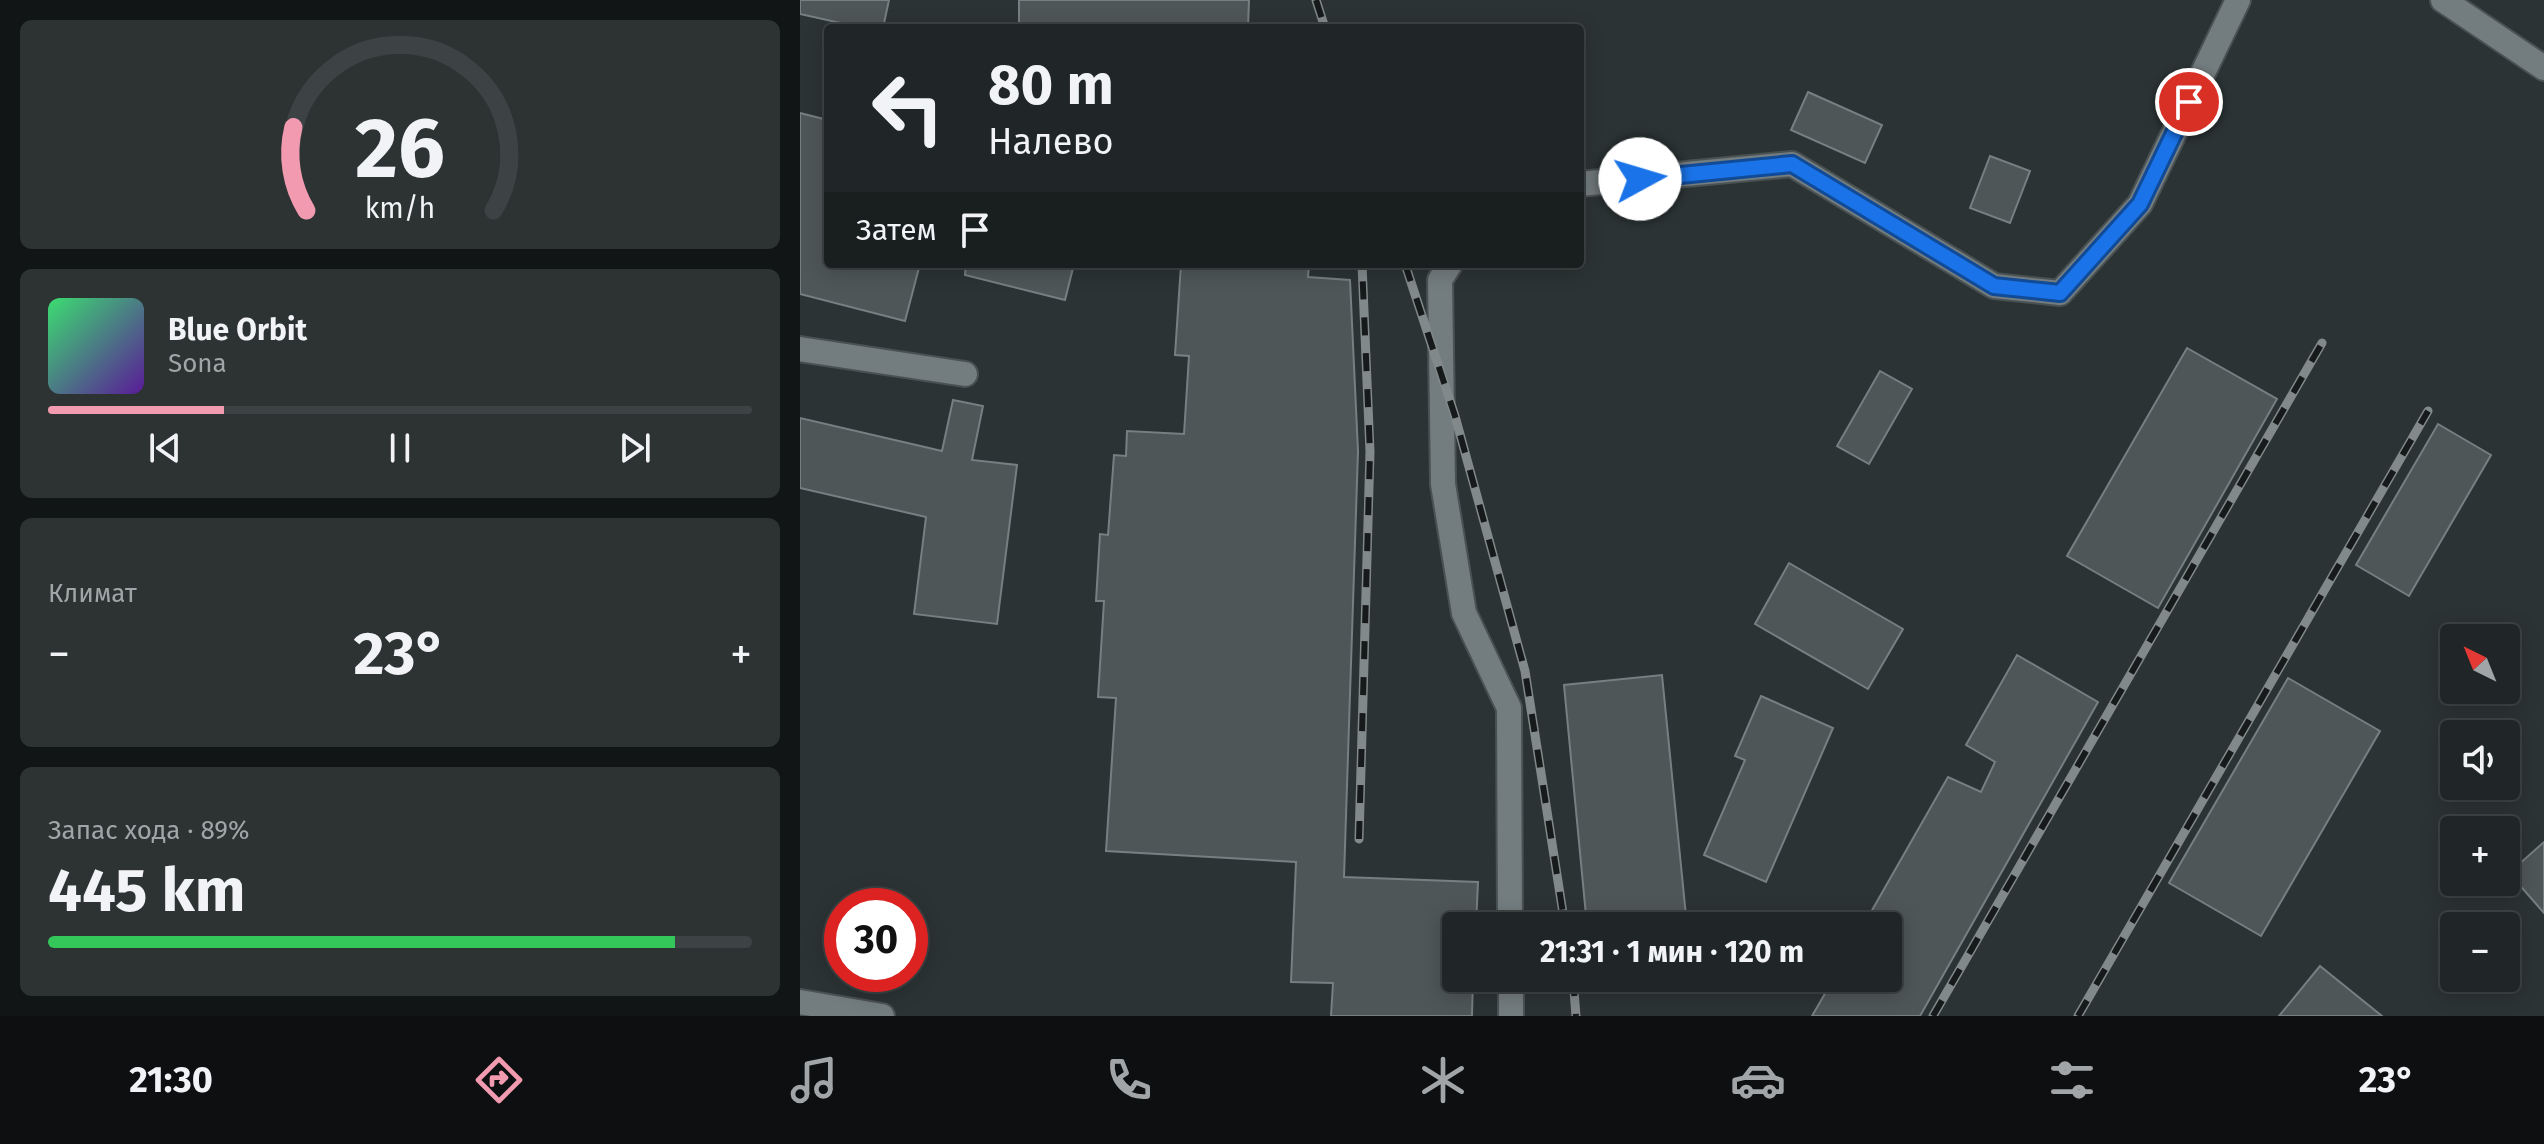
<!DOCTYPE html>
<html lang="ru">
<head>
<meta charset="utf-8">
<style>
	body { margin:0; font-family:"Fira Sans",sans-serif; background:#2d3233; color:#f1f3f6; height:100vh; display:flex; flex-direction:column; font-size:30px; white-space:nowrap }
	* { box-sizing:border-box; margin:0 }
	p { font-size:26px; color:#a2a5a7 }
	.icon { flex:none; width:44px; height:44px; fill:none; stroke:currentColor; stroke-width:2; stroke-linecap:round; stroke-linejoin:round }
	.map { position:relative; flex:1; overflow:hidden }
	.details { display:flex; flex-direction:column; gap:20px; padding:20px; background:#121515; width:800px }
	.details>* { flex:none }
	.guide { position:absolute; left:24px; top:24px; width:760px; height:244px; border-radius:8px; box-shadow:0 4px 20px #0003,0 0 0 2px #3d4344; background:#202627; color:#f1f3f6; overflow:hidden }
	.needle { width:52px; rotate:317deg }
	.controls { position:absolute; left:1640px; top:624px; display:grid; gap:16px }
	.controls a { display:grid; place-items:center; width:80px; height:80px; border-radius:8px; background:#202627; box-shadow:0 4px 20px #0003,0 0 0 2px #3d4344; font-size:40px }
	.speed { position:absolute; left:24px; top:888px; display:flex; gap:16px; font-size:40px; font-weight:700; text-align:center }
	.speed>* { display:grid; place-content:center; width:104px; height:104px; border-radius:50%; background:#202627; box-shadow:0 4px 20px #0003,0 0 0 2px #3d4344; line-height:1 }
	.speed .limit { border:12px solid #d22; background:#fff; color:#111 }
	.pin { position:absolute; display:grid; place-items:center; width:68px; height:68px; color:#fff; margin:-34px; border:4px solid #fff; border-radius:50%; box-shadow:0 2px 8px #0007 }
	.me { position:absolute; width:88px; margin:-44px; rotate:84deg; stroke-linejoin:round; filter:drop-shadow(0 0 6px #0008) }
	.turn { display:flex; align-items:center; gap:28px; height:168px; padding:0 32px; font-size:36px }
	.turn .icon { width:104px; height:104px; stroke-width:2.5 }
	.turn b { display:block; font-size:56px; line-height:68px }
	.then { display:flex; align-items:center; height:76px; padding:0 32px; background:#0003; gap:16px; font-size:30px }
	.big { font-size:60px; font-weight:700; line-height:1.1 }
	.details .card { flex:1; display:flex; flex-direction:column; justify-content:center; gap:12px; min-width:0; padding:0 28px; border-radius:12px; background:#2d3233 }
	.details .dial { align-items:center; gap:0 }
	.dial svg { height:208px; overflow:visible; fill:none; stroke:#3d4344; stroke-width:7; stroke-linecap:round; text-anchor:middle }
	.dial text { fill:#f1f3f6; stroke:none }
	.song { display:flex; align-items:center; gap:24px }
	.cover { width:96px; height:96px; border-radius:12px; background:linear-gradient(135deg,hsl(140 70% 55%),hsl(270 70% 35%)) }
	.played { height:8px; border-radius:4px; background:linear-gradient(90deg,#f29aaf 25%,#3d4344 25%) }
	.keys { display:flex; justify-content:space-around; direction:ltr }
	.heat { display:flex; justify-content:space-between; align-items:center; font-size:44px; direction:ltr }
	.charge { height:12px; border-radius:6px; background:linear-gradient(90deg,#34c759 89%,#3d4344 0) }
	.trip { position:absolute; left:642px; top:912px; width:460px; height:80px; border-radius:8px; background:#202627; box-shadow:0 4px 20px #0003,0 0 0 2px #3d4344; font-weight:700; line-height:80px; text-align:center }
	.dock { display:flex; height:128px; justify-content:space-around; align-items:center; background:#0d0f10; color:#a2a5a7 }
	.dock .icon { width:56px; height:56px }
	.dock .current { color:#f29aaf }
	.dock b { font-size:36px; color:#f1f3f6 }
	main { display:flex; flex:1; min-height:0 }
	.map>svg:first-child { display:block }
	.building { fill:#4e5658; stroke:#767f81; stroke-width:2 }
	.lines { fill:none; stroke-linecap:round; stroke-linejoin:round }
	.minor-casing { stroke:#4a5153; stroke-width:28 }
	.minor { stroke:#737c7e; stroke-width:24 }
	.rail-casing { stroke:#82898a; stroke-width:9 }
	.rail { stroke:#161a1a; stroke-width:6; stroke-dasharray:18; stroke-linecap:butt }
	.route-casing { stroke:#114b97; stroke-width:20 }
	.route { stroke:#1a73e8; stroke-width:14 }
</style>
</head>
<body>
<main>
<section class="details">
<div class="card dial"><svg viewBox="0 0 100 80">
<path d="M14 69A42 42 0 1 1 86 69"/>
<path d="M14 69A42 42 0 0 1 9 37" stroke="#f29aaf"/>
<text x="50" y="56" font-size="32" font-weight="700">26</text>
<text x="50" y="72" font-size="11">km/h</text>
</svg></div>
<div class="card">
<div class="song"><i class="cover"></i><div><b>Blue Orbit</b><p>Sona</p></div></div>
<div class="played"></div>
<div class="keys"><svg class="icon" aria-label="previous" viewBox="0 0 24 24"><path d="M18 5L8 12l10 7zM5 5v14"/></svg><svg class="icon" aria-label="pause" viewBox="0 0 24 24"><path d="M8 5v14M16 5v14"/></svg><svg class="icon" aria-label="next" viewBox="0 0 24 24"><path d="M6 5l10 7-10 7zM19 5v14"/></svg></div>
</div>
<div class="card"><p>Климат</p>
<div class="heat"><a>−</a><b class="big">23°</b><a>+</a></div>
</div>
<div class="card"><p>Запас хода · 89%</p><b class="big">445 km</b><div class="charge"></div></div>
</section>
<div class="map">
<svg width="1744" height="1016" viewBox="0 0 1744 1016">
	<rect width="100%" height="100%" fill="#2b3334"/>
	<g class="building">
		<polygon points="0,0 89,0 83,28 63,28 0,14"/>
		<polygon points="219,0 449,0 448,28 219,28"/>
		<polygon points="1008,92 1082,125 1065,163 991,130"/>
		<polygon points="0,113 28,120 28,264 120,264 105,321 0,294"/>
		<polygon points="1190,156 1230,171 1210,223 1170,208"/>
		<polygon points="166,264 274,264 265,300 165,275"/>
		<polygon points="381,264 509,264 508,277 550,280 558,451 544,877 678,882 676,926 656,926 656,978 673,978 672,1016 531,1016 533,983 491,982 496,862 306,851 316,698 298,697 304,601 296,601 300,534 308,535 314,455 326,456 327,431 384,434 389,356 375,355"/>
		<polygon points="1387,348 1477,399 1358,608 1267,556"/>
		<polygon points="1080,371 1112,389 1069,464 1037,446"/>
		<polygon points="153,400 183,406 172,460 217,465 197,624 114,614 126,517 0,488 0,418 142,451"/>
		<polygon points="1638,424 1691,455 1609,596 1556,565"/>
		<polygon points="989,563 1103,629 1068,689 955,624"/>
		<polygon points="1217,655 1298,702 1120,1016 1012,1016 1034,978 1088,978 1088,926 1063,926 1148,777 1181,792 1195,762 1166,745"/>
		<polygon points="862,675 887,926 787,926 764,685"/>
		<polygon points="1488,678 1580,731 1461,936 1369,883"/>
		<polygon points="961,696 1033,728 966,882 904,855 945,760 935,756"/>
		<polygon points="1744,842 1744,913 1709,873"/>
		<polygon points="1520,966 1582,1016 1479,1016"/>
	</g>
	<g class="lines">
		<g class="minor-casing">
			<g id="minor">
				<polyline points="1643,0 1744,68"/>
				<polyline points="780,184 992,164 1194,286 1260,293 1340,204 1438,0"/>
				<polyline points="650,264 640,280 643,484 664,613 709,708 710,926"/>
				<polyline points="0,349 165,374"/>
				<polyline points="711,978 711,1016"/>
				<polyline points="0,1002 82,1016"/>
			</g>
		</g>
		<use href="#minor" class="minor"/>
		<g class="rail-casing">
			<g id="rail">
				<polyline points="516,0 525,28"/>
				<polyline points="605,264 655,416 725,671 765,926"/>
				<polyline points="559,839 570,452 562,264"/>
				<polyline points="773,978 776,1016"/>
				<polyline points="1133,1016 1522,343"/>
				<polyline points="1278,1016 1628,411"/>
			</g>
		</g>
		<use href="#rail" class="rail"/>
	</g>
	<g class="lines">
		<g class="route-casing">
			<polyline id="route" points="840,179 992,164 1194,286 1260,293 1340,204 1389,102"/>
		</g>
		<use href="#route" class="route"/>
	</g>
</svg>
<div class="controls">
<a><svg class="needle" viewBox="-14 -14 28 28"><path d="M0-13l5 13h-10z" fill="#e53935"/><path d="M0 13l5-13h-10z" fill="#a2a5a7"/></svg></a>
<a><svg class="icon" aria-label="sound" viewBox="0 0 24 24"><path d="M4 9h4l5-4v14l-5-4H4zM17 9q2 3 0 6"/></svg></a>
<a>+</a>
<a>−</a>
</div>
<div class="speed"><div class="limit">30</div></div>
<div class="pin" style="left:1389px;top:102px;background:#d93025"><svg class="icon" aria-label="arrive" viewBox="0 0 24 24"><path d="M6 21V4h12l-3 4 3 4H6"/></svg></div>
<svg class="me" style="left:840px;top:179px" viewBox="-20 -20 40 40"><circle r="19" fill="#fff"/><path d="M0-13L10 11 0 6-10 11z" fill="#1a73e8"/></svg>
<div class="trip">21:31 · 1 мин · 120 m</div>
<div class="guide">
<div class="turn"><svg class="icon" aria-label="left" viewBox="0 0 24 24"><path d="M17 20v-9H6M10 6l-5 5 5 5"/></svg><div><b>80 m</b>Налево</div></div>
<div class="then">Затем<svg class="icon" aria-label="arrive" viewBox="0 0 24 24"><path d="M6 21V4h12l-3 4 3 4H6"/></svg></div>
</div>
</div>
</main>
<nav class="dock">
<b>21:30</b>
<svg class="icon current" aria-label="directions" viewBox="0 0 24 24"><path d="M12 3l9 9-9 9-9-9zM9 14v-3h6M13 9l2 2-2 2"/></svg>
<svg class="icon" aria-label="music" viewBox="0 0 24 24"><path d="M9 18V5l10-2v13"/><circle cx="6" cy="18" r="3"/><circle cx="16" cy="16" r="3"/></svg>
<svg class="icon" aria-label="phone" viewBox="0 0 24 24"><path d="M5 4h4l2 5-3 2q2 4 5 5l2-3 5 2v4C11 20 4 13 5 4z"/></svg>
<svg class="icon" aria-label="climate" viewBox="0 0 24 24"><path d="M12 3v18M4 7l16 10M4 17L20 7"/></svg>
<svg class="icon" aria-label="car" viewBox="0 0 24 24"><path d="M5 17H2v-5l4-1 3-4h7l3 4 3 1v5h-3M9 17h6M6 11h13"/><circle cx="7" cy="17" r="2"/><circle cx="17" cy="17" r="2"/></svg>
<svg class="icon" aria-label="filters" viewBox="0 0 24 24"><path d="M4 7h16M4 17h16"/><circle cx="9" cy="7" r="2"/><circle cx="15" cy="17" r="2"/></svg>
<b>23°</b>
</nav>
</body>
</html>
